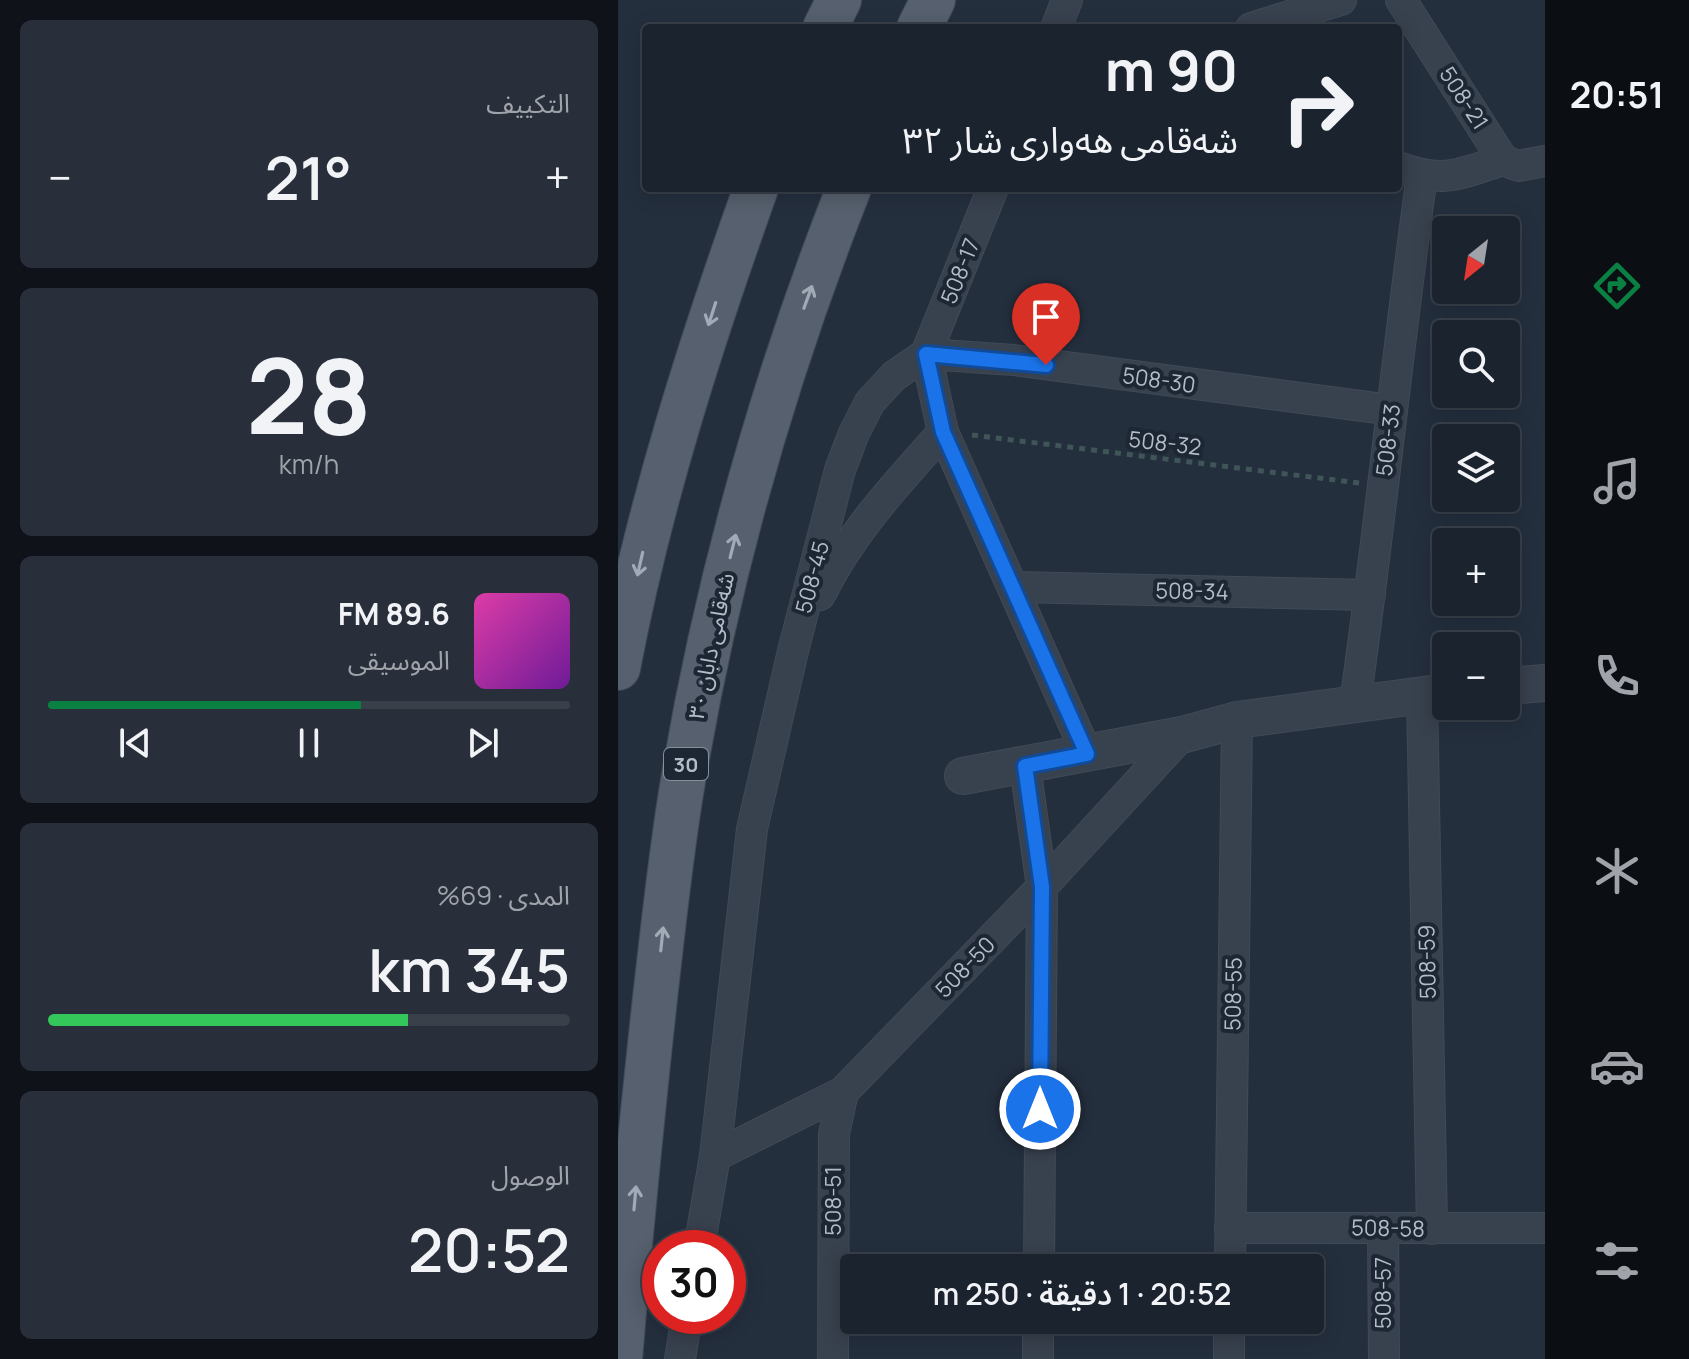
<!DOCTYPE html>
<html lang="ar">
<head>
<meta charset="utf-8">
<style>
	body { margin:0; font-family:Manrope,"Noto Sans Arabic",sans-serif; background:#282f3a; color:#f1f3f6; direction:rtl; height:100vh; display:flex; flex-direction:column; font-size:30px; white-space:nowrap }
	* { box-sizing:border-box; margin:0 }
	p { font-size:26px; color:#a0a4aa }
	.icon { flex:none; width:44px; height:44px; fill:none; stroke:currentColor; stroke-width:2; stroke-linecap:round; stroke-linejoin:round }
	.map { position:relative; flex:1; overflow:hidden; direction:ltr }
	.panel { display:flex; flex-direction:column; gap:20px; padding:20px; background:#0f1319; width:618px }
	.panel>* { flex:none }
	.top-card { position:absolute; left:24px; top:24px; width:760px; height:168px; border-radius:8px; box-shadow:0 4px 20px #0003,0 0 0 2px #39404a; direction:rtl; background:#1b232e; color:#f1f3f6; overflow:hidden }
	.needle { width:52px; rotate:210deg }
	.fabs { position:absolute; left:814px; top:216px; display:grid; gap:16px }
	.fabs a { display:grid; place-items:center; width:88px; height:88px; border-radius:8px; background:#1b232e; box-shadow:0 4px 20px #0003,0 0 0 2px #39404a; font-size:40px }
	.speed { position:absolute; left:24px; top:1230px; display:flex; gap:16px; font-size:40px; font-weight:700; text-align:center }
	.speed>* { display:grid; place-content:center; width:104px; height:104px; border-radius:50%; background:#1b232e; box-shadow:0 4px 20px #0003,0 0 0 2px #39404a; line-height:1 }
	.speed .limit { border:12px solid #d22; background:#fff; color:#111 }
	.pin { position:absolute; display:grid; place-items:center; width:68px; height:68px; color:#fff; margin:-82px -34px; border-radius:50% 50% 50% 0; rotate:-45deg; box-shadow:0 0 8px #0007 }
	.pin .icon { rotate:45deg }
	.me { position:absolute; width:88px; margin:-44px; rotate:0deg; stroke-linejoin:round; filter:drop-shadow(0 0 6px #0008) }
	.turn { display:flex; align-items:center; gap:28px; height:168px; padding:0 32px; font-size:36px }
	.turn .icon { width:104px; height:104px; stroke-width:2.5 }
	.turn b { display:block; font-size:56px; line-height:68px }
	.big { font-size:60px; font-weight:600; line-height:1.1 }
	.panel .widget { flex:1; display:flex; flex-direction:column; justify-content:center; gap:12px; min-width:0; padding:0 28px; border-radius:12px; background:#282f3a }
	.panel .dial { align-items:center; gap:0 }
	.dial b { font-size:104px; line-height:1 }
	.song { display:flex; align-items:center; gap:24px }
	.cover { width:96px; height:96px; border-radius:12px; background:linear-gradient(135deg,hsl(320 70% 55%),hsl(280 70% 35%)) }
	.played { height:8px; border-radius:4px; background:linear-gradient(90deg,#0b8043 60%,#39404a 60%) }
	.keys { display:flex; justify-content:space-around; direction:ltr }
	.heat { display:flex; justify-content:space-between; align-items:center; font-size:44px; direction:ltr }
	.charge { height:12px; border-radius:6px; background:linear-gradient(90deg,#34c759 69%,#39404a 0) }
	.trip { position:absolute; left:222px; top:1254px; width:484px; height:80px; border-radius:8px; background:#1b232e; box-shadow:0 4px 20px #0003,0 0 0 2px #39404a; font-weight:600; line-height:80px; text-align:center; direction:rtl }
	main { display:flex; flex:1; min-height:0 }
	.menu { display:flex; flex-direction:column; width:144px; justify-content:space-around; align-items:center; background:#0b0e12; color:#a0a4aa }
	.menu .icon { width:56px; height:56px }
	.menu .active { color:#0b8043 }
	.menu b { font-size:36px; color:#f1f3f6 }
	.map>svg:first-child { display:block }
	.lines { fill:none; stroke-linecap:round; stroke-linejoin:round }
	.minor-casing { stroke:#414a57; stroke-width:32 }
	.tertiary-casing { stroke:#414a57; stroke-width:38 }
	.primary-casing { stroke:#414a57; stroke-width:46 }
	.path { stroke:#3f5557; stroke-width:5; stroke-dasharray:6 6; stroke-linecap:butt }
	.minor { stroke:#38414e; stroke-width:30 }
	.tertiary { stroke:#38414e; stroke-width:36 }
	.primary { stroke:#56606e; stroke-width:44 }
	.oneway { stroke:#a1aab7 }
	.route-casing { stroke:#114b97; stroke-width:20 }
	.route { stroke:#1a73e8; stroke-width:14 }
	.labels { text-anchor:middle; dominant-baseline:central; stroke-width:8; stroke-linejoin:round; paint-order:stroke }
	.shield { fill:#1d2633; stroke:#878f9c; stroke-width:2 }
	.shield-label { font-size:20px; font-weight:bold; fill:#b4bcc9 }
	.street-label { font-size:22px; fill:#b4bcc9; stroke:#1d2633 }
</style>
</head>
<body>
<main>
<nav class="menu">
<b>20:51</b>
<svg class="icon active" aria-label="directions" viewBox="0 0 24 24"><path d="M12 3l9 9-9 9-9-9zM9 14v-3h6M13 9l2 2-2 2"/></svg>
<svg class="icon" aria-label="music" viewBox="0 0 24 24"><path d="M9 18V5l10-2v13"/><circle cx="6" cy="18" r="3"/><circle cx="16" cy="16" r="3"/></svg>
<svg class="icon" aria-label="phone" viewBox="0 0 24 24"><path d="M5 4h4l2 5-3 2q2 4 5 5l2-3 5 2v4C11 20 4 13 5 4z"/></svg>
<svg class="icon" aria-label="climate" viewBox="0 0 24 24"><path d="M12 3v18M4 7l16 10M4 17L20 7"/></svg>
<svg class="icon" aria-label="car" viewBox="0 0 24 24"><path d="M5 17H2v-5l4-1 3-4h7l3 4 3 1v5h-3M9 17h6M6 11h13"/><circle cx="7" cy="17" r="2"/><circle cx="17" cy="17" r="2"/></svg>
<svg class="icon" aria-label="filters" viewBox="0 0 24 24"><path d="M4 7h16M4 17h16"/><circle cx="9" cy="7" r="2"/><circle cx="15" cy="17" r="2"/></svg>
</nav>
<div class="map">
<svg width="927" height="1359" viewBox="0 0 927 1359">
	<rect width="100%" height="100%" fill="#242f3e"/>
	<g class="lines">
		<g class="minor-casing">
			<g id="minor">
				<polyline points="783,0 885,160 900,166 927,161"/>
				<polyline points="438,28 449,0"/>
				<polyline points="633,28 723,0"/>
				<path d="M780,167C826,184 841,174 885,160"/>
				<polyline points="308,354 396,360 774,410"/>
				<polyline points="308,354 325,432 469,754"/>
				<polyline points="308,354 375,188"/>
				<polyline points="396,587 752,595"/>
				<path d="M202,595C233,532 279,483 325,432"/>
				<polyline points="804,695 814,1229"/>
				<path d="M737,703C762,528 779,352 804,176"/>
				<polyline points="407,766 424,887 421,1268"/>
				<polyline points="97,1156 225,1092 424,887 564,735"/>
				<polyline points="612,1228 927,1228"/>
				<polyline points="765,1228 766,1359"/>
				<polyline points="81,1248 97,1156 134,829 175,651 222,470 236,433 252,402 276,376 308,354"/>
				<polyline points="612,1268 619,720"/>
				<polyline points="62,1359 69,1316"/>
				<polyline points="215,1359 216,1134 225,1092"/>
				<polyline points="420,1359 420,1320"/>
				<polyline points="611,1359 611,1320"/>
			</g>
		</g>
		<g class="tertiary-casing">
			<g id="tertiary">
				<polyline points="888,686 927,683"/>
				<polyline points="345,776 564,735 619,720 828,692"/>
			</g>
		</g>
		<g class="primary-casing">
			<g id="primary">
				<polyline points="207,28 221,0"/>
				<polyline points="301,28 315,0"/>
				<path d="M0,668C31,504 82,345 138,188"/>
				<path d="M2,1359C12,1238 24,1118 37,998C45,929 52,861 63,793C97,586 154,383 231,188"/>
			</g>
		</g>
		<polyline class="path" points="354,435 741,483"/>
		<use href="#minor" class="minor"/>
		<use href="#tertiary" class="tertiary"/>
		<use href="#primary" class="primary"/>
	</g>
	<defs><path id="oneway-shaft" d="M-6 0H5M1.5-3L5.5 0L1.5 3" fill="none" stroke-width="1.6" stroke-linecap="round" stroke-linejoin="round" transform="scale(2)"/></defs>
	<g class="oneway">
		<use href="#oneway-shaft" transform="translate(190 297) rotate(-70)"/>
		<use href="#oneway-shaft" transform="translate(94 314) rotate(108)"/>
		<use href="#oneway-shaft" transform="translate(115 546) rotate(-76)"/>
		<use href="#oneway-shaft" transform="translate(22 564) rotate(103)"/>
		<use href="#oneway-shaft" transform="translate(44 939) rotate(-84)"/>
		<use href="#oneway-shaft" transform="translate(17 1198) rotate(-85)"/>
	</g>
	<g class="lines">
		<g class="route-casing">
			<polyline id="route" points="422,1109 424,887 407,766 469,754 325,432 308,354 428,365"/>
		</g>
		<use href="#route" class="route"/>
	</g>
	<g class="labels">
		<rect class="shield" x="46" y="748" width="44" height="32" rx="6"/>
		<g class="shield-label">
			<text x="68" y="764">30</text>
		</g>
		<g class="street-label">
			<text transform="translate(846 98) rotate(57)">508-21</text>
			<text transform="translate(342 271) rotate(-68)">508-17</text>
			<text transform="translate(541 380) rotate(8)">508-30</text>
			<text transform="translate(770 440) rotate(-83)">508-33</text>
			<text transform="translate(547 443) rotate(7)">508-32</text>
			<text transform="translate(194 577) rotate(-75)">508-45</text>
			<text transform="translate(574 591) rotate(1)">508-34</text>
			<text transform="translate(93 646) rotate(-78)">شەقامی دابان ٣٠</text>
			<text transform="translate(809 962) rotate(-91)">508-59</text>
			<text transform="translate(347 967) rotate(-46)">508-50</text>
			<text transform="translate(615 994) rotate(-89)">508-55</text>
			<text transform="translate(215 1201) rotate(-90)">508-51</text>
			<text transform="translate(770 1228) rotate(1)">508-58</text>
			<text transform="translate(765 1293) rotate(-90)">508-57</text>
		</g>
	</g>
</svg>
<div class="fabs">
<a><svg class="needle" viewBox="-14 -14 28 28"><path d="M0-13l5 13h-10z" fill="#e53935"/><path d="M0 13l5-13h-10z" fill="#a0a4aa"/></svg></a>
<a><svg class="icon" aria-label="search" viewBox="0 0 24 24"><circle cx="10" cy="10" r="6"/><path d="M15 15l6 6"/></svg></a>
<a><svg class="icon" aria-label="layers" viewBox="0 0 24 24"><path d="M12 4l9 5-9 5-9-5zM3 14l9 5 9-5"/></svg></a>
<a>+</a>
<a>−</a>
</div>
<div class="speed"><div class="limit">30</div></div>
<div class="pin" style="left:428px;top:365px;background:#d93025"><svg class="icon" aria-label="arrive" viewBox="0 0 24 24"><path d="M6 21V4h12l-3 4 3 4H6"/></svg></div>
<svg class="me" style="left:422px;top:1109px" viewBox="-20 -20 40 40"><circle r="17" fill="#1a73e8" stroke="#fff" stroke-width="3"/><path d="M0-11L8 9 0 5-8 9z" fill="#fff"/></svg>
<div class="trip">20:52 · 1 دقيقة · 250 m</div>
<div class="top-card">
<div class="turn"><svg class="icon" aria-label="right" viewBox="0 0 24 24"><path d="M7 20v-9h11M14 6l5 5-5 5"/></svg><div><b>90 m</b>شەقامی هەواری شار ٣٢</div></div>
</div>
</div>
<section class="panel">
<div class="widget"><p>التكييف</p>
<div class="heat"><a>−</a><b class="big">21°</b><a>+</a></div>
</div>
<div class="widget dial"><b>28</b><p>km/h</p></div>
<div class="widget">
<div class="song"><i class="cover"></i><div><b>89.6 FM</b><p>الموسيقى</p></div></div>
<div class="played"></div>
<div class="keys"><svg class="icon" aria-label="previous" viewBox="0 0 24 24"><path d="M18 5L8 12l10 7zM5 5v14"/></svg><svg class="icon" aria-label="pause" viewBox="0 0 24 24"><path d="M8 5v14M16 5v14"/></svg><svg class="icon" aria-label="next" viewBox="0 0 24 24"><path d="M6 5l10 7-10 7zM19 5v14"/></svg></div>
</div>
<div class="widget"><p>المدى · 69%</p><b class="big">345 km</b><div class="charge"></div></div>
<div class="widget"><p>الوصول</p><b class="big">20:52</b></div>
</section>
</main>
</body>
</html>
